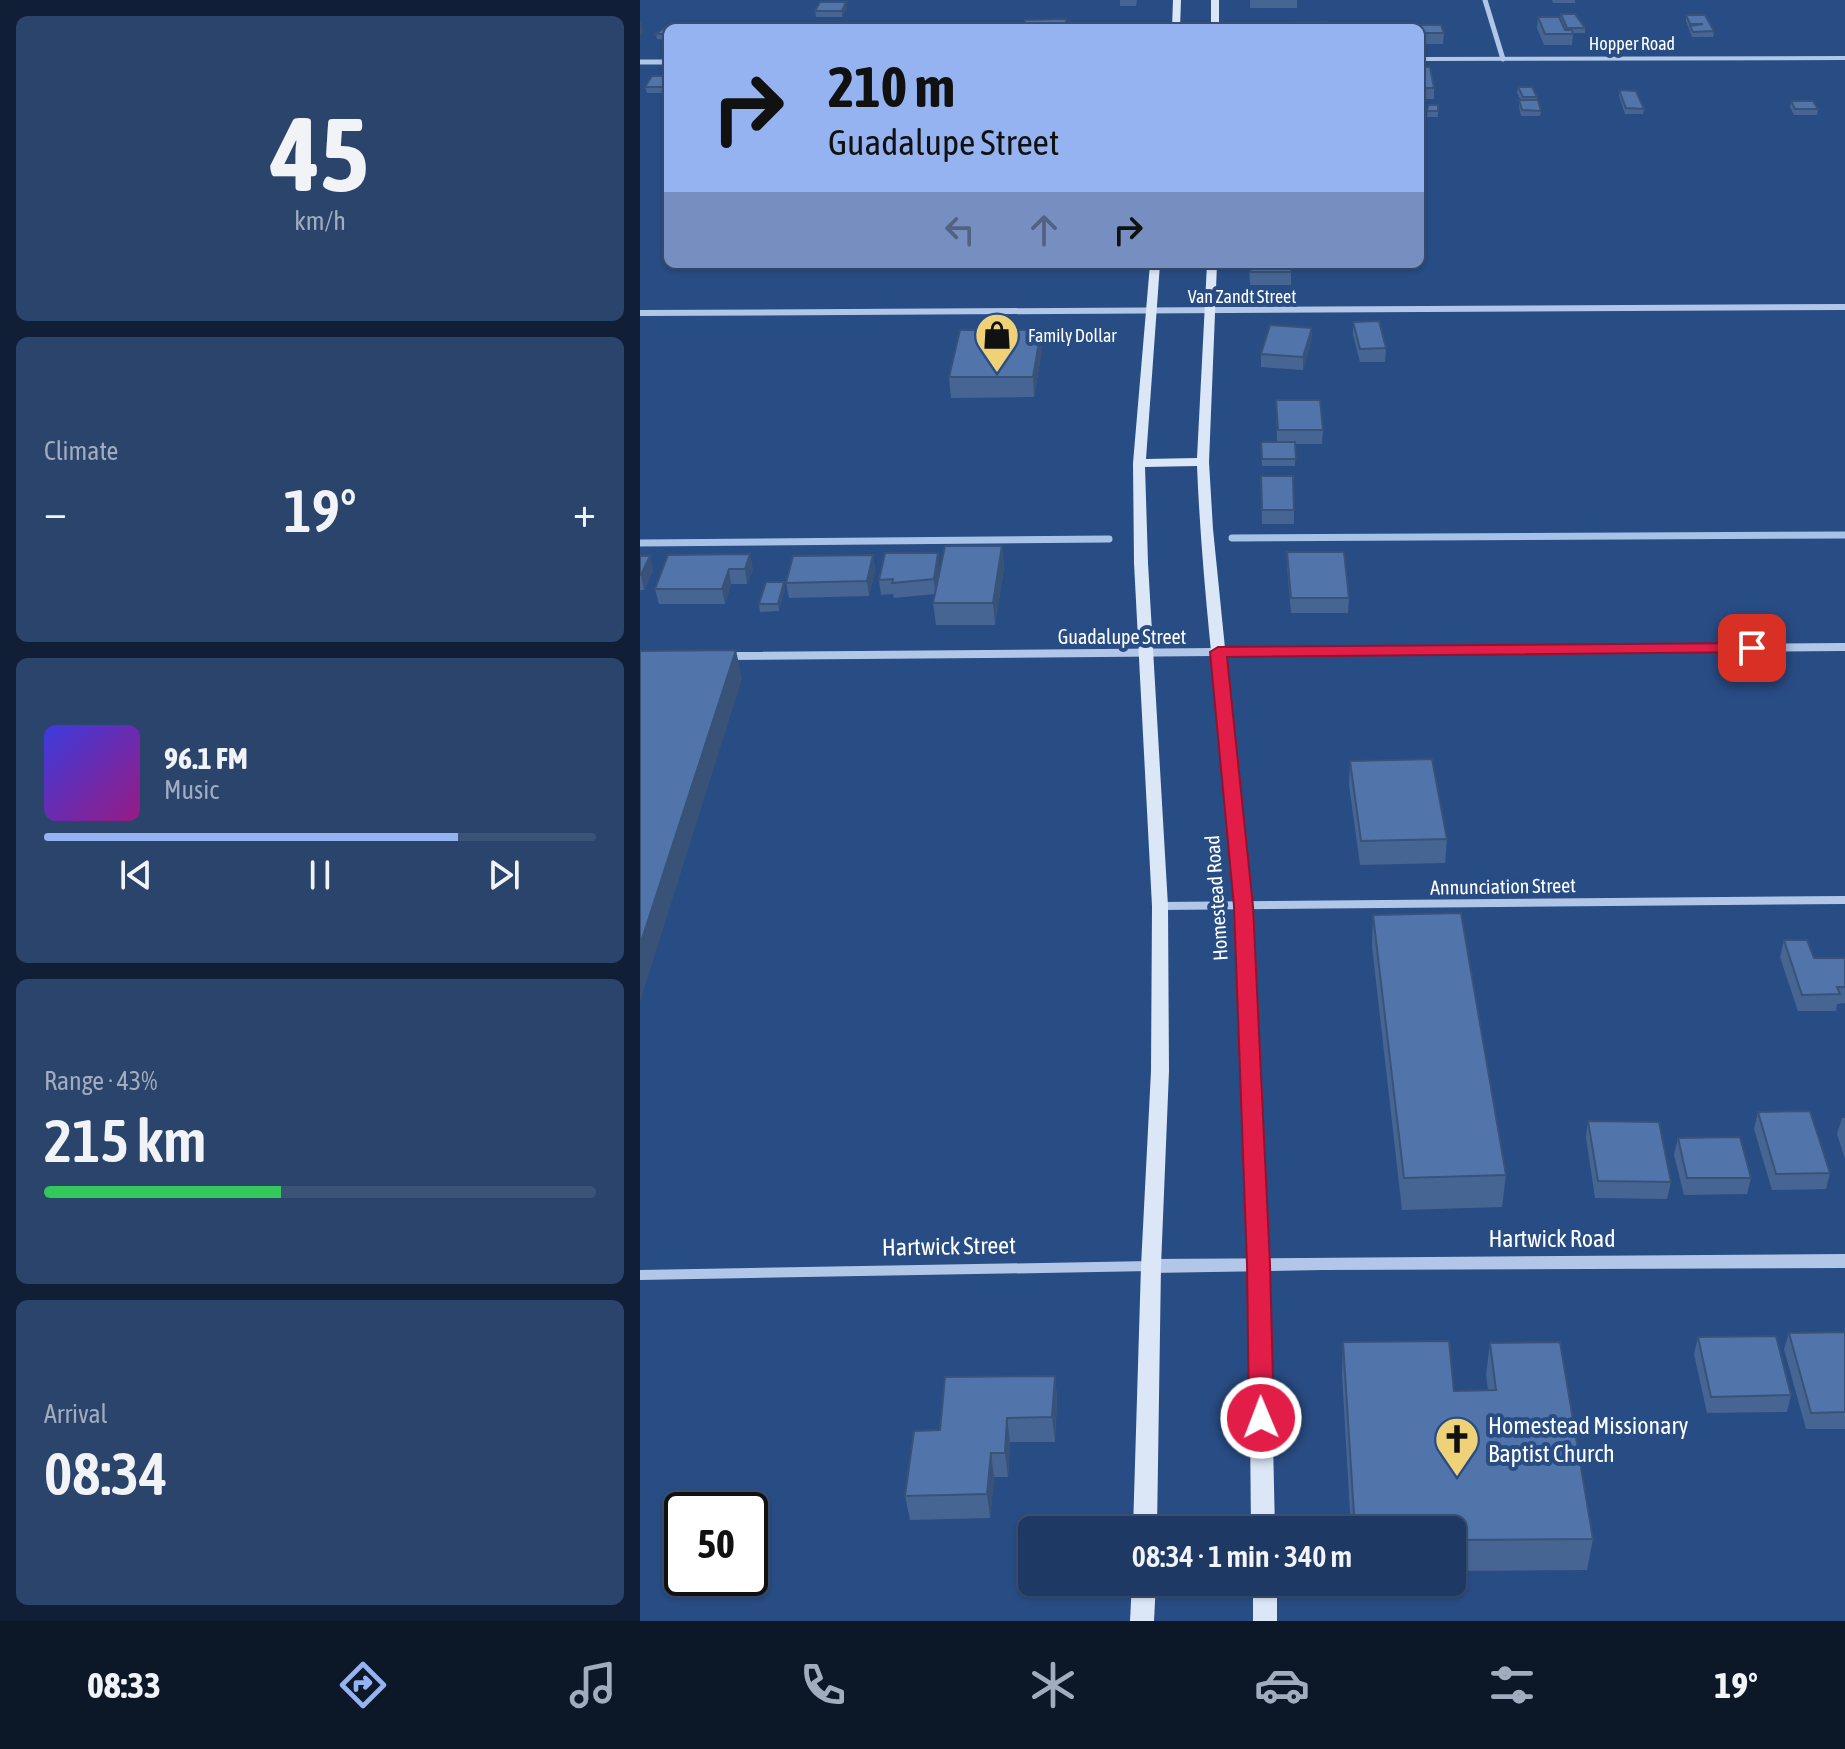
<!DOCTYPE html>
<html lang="en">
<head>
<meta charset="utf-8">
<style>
	body { margin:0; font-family:"Asap Condensed",sans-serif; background:#2b446c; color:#f1f3f6; height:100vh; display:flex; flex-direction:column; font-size:30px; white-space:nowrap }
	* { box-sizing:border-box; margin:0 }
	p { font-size:26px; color:#a1acbe }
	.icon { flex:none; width:44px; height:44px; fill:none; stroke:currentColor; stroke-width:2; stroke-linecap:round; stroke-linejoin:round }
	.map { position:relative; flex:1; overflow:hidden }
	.details { display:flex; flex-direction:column; gap:16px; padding:16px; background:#101f36; width:640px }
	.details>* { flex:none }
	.hud { position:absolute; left:24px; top:24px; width:760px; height:244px; border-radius:12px; box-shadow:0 2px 6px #0004,0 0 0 2px #3c5378; background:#95b2f1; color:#111; overflow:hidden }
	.speed { position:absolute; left:24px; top:1492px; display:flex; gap:16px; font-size:40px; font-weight:700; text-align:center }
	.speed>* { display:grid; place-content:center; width:104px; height:104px; border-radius:50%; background:#1e3963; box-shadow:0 2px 6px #0004,0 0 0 2px #3c5378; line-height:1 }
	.speed .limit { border:4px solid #111; border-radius:12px; background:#fff; color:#111 }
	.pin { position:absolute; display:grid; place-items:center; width:68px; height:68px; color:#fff; margin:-34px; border-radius:16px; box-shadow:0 4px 12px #0006 }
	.me { position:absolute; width:88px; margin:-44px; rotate:359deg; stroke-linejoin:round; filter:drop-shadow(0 0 6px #0008) }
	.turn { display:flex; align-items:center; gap:28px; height:168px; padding:0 32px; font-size:36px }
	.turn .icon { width:104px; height:104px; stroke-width:2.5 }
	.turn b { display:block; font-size:56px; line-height:68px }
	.lanes { display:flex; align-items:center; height:76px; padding:0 32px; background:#0003; justify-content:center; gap:40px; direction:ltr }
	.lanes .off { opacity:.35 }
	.big { font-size:60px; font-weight:600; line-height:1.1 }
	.details .tile { flex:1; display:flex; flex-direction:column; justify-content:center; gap:12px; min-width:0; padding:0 28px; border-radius:12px; background:#2b446c }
	.details .dial { align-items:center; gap:0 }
	.dial b { font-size:104px; line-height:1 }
	.song { display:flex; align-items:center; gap:24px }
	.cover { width:96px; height:96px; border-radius:12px; background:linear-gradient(135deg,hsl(240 70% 55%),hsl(310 70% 35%)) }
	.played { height:8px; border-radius:4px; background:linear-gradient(90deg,#95b2f1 75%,#3c5378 75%) }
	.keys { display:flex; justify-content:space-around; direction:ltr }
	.heat { display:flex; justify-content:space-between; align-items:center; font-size:44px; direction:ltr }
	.charge { height:12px; border-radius:6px; background:linear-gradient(90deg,#34c759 43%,#3c5378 0) }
	.trip { position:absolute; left:378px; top:1516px; width:448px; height:80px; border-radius:12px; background:#1e3963; box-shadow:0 2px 6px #0004,0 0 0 2px #3c5378; font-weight:600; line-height:80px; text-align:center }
	.menu { display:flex; height:128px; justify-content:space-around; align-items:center; background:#0c1728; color:#a1acbe }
	.menu .icon { width:56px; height:56px }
	.menu .active { color:#95b2f1 }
	.menu b { font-size:36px; color:#f1f3f6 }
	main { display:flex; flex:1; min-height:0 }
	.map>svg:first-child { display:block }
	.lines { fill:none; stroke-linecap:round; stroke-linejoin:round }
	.stream { stroke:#a6c2e7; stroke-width:7 }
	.minor-far3 { stroke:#b2c7e7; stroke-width:5 }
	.minor-far2 { stroke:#b2c7e7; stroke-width:6 }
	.minor-far1 { stroke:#b2c7e7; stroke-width:8 }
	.minor { stroke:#b2c7e7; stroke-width:10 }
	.tertiary { fill:#b2c7e7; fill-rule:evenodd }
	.secondary { fill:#dbe6f6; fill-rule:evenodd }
	.wall { fill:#466593 }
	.shaded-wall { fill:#395278 }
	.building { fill:#5175ab; stroke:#395278; stroke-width:2 }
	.route { fill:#e11d48; stroke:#92132f; stroke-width:2 }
	.labels { text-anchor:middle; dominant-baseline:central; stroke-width:8; stroke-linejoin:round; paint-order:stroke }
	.far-street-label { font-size:18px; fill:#fff; stroke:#284c84 }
	.far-poi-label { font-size:18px; fill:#fff; stroke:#284c84; text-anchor:start }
	.street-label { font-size:20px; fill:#fff; stroke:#284c84 }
	.near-street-label { font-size:24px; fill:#fff; stroke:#284c84 }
	.near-poi-label { font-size:24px; fill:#fff; stroke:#284c84; text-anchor:start }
</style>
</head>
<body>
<main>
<section class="details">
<div class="tile dial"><b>45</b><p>km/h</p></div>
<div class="tile"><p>Climate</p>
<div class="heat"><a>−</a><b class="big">19°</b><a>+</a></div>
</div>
<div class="tile">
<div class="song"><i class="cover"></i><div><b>96.1 FM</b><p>Music</p></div></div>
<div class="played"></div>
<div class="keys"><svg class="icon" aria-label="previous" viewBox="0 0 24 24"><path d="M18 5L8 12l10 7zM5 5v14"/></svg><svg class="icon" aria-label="pause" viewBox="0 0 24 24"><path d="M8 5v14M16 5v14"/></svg><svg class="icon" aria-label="next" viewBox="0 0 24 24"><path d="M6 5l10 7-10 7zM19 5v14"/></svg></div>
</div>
<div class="tile"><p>Range · 43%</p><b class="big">215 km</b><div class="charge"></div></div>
<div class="tile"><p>Arrival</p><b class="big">08:34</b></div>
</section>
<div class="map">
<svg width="1205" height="1621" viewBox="0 0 1205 1621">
	<rect width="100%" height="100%" fill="#284c84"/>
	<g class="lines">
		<g class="stream">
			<polyline points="592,538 1205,535"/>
			<polyline points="0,543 469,539"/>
		</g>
		<g class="minor-far3">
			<polyline points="845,0 863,59"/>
			<polyline points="0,62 28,62"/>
		</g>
		<polyline class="minor-far2" points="0,313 1205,307"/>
		<g class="minor-far1">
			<polyline points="86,656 1205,647"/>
			<polyline points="520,906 1205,900"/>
		</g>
		<polyline class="minor" points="0,1275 511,1266"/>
		<g class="tertiary">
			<polygon points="1205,56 1205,60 780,61 780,57"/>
			<polygon points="1205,1254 1205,1268 683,1270 511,1273 505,1271 502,1266 505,1261 511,1259"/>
		</g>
		<g class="secondary">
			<polygon points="533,0 541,0 540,28 532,28"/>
			<rect x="571" y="0" width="8" height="28"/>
			<path d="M510,264H520L506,459L557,458L567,264H577L569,462L573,529L611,906L629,1264L635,1530H611C609,1322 608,1114 595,906C585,759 563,613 557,466L505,467L508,563L528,906L529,1071L521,1266L517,1530H493L501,1266L511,1071L512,906L494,563L493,463Z"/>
			<polygon points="492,1582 516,1582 514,1621 490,1621"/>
			<rect x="613" y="1582" width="24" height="39"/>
		</g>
	</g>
	<g class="wall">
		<polygon points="470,0 497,0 496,6 480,6 480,0"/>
		<rect x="610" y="0" width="47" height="8"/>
		<polygon points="912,0 935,0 935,3 913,3"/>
		<polygon points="207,8 202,17 176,17 175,11"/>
		<polygon points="921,14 945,28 945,33 933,33 932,45 904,45 897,28 898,17 920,19"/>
		<polygon points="1046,15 1074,31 1073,37 1052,37 1046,21"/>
		<polygon points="426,19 427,28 384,28 385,20"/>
		<polygon points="28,25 49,25 50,28 28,28 28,40 17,39 16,34"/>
		<polygon points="756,25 801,25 804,33 803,44 780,44 780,28 756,28"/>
		<polygon points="780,67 794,88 794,99 780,99"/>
		<polygon points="28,76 28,93 7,93 5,87"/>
		<polygon points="878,87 897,97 897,100 901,111 900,116 881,116 879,106 879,100 881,100 877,93"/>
		<polygon points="979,90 1004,109 1003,114 985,114 979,96"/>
		<polygon points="1151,101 1178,109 1177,115 1154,115 1150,107"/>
		<polygon points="788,105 798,105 798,117 787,117"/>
		<rect x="380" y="264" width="58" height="3"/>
		<polygon points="609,264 651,272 651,285 610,285"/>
		<polygon points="713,322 746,348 745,362 720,362 713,335"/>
		<polygon points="672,328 671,342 663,370 621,367 621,354"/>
		<polygon points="402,350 394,397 311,398 309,377"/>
		<polygon points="636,400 683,430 682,444 655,444 655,466 622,466 621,442 637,442"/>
		<polygon points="621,476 654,510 654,524 622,524"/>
		<polygon points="362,546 364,568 355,625 296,625 293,603 295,594 254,598 253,594 241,595 239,580 300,568 296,590"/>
		<polygon points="647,552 709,598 708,613 651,613 647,567"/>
		<polygon points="28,555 113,569 107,584 91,584 85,604 19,604 15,589"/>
		<polygon points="233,555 235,570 229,596 149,598 146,583"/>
		<polygon points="0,556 10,556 13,571 4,590 0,590"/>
		<polygon points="145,589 139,611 120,612 119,604"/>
		<polygon points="710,761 807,839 805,863 720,865 709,785"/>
		<polygon points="733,915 866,1175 862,1207 762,1210 732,946"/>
		<polygon points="1144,940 1174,958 1205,958 1205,1003 1197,1004 1196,1011 1158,1011 1140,957"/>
		<polygon points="1118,1112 1190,1173 1186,1189 1132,1190 1114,1129"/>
		<polygon points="1202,1118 1205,1118 1205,1159 1197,1134"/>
		<polygon points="948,1121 1031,1182 1027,1199 955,1198 946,1137"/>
		<polygon points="1038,1138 1111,1178 1107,1194 1044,1195 1034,1155"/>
		<polygon points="1205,1332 1205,1429 1166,1429 1144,1349 1149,1333"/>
		<polygon points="1058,1337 1151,1395 1147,1412 1067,1413 1054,1354"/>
		<polygon points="703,1342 814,1391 848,1390 846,1375 850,1343 953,1539 947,1570 812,1571 812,1530 711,1530 702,1374"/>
		<polygon points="415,1376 417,1400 415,1442 370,1442 368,1477 354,1477 350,1518 270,1520 265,1496 300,1430"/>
	</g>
	<g class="shaded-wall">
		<polygon points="206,2 207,8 202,17 202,11"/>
		<polygon points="1,21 3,32 0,37 0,23"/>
		<polygon points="672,328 671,342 663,370 663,357"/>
		<polygon points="401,330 402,350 394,397 393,377"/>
		<polygon points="362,546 364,568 355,625 353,603"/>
		<polygon points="298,553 300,568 295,594 294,579"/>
		<polygon points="110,554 113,569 107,584 105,569"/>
		<polygon points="233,555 235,570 229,596 227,581"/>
		<polygon points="10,556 13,571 4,590 1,575"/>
		<polygon points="89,569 91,584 85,604 82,589"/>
		<polygon points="144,582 145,589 139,611 138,604"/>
		<polygon points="96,650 102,679 0,1002 0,945"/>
		<polygon points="415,1376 417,1400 415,1442 412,1417"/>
		<polygon points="367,1418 370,1442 368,1477 365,1453"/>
		<polygon points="351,1453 354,1477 350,1518 347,1494"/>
	</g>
	<g class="building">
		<polygon points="180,2 206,2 202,11 175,11"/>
		<polygon points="921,14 935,14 945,28 927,28"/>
		<polygon points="1046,15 1065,15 1074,31 1053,32 1050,26 1063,24 1050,24"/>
		<polygon points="898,17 919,17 925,30 932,30 933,34 905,34"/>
		<polygon points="426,19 426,27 384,27 385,20"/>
		<polygon points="686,22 687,28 636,28 636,23"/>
		<polygon points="28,25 49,25 47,28 28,28 28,34 16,34"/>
		<polygon points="756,25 801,25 804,33 780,33 780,28 756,28"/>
		<polygon points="780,67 790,67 794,88 780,88"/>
		<polygon points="12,76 28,76 28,87 5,87"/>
		<polygon points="878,87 892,87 897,97 883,97"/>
		<polygon points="979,90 996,91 1004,109 986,108"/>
		<polygon points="879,100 898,100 901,111 882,110"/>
		<polygon points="1151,101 1173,101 1178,109 1155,109"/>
		<polygon points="788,105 798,105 798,111 787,111"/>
		<rect x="610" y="264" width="41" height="8"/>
		<polygon points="739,321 746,348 720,349 713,322"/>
		<polygon points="630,325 672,328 663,357 621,354"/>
		<polygon points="320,330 401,330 393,377 309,377"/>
		<polygon points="636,400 680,400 683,430 638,430"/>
		<polygon points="621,442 655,442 656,459 622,459"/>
		<polygon points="621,476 653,476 654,510 622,510"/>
		<polygon points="305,546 362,546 353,603 293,603"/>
		<polygon points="647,552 704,552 709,598 651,598"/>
		<polygon points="245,553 298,553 294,579 252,583 253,579 239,580"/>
		<polygon points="110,554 105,569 89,569 82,589 15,589 28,555"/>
		<polygon points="233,555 227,581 146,583 153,556"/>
		<polygon points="0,556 10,556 1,575 0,575"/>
		<polygon points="126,582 144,582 138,604 119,604"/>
		<polygon points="96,650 0,945 0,651"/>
		<polygon points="792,759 807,839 721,841 710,761"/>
		<polygon points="821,913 866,1175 764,1178 733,915"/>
		<polygon points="1144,940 1167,940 1174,958 1205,958 1205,987 1197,987 1200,994 1162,995"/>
		<polygon points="1170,1111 1190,1173 1136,1174 1118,1112"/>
		<polygon points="948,1121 1019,1122 1031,1182 958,1181"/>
		<polygon points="1100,1137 1111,1178 1047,1178 1038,1138"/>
		<polygon points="1205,1332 1205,1412 1171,1413 1149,1333"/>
		<polygon points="1136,1336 1151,1395 1071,1397 1058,1337"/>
		<polygon points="809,1341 814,1391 856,1390 850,1343 920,1342 953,1539 812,1540 812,1530 715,1530 703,1342"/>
		<polygon points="415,1376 412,1417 367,1418 365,1453 351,1453 347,1494 265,1496 274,1431 300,1430 305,1377"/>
	</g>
	<polygon class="route" points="1112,643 1117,645 1117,652 587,657 613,906 630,1264 634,1418 630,1425 621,1429 613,1425 609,1418 607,1264 594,906 570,652 578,647"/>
	<defs>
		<g id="shop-pin" transform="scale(2.3)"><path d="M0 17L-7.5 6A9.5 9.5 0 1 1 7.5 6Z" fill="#efd178" stroke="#284c84"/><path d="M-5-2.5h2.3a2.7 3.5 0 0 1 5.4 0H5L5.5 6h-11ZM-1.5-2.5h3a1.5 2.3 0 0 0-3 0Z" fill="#111"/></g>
		<g id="church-pin" transform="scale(2.3)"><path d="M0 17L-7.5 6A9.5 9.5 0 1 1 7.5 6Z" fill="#efd178" stroke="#284c84"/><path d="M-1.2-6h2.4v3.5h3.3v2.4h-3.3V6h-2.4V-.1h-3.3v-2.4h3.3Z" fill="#111"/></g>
	</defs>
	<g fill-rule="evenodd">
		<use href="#shop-pin" x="357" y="335"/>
		<use href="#church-pin" x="817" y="1439"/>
	</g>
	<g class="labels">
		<g class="far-street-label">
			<text x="992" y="43">Hopper Road</text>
			<text x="602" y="296">Van Zandt Street</text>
		</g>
		<g class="far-poi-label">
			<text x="388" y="335">Family Dollar</text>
		</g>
		<g class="street-label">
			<text x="482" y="636">Guadalupe Street</text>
			<text transform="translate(863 886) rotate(-1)">Annunciation Street</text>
			<text transform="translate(576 898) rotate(-94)">Homestead Road</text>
		</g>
		<g class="near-street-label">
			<text x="912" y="1238">Hartwick Road</text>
			<text transform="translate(309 1246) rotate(-1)">Hartwick Street</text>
		</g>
		<g class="near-poi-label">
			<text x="848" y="1425">Homestead Missionary<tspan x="848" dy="28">Baptist Church</tspan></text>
		</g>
	</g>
</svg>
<div class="speed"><div class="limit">50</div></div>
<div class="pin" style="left:1112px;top:648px;background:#d93025"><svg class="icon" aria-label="arrive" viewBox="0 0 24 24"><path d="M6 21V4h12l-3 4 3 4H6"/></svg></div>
<svg class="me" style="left:621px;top:1418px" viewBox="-20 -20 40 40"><circle r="17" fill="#e11d48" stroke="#fff" stroke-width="3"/><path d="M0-11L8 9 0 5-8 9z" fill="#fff"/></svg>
<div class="trip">08:34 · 1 min · 340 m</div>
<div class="hud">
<div class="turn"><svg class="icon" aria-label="right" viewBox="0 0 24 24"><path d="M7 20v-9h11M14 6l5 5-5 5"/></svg><div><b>210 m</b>Guadalupe Street</div></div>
<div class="lanes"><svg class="icon off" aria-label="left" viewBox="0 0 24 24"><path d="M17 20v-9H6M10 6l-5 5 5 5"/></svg><svg class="icon off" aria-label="ahead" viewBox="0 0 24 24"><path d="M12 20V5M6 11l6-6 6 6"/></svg><svg class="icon" aria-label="right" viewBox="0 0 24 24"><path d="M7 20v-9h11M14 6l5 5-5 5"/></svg></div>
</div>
</div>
</main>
<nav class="menu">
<b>08:33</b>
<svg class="icon active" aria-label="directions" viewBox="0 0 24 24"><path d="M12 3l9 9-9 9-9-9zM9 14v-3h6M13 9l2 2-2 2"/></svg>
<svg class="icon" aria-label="music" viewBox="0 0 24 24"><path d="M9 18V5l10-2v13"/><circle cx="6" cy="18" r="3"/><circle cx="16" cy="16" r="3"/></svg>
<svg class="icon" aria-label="phone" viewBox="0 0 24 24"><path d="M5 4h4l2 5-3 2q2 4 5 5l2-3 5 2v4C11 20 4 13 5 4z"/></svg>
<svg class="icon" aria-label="climate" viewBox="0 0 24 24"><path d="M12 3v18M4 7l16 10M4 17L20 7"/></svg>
<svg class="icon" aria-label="car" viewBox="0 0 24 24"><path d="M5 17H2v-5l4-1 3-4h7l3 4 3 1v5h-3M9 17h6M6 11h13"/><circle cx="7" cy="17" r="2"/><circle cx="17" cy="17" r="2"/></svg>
<svg class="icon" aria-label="filters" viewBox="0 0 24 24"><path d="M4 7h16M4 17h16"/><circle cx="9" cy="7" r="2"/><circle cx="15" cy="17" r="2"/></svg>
<b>19°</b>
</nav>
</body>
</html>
